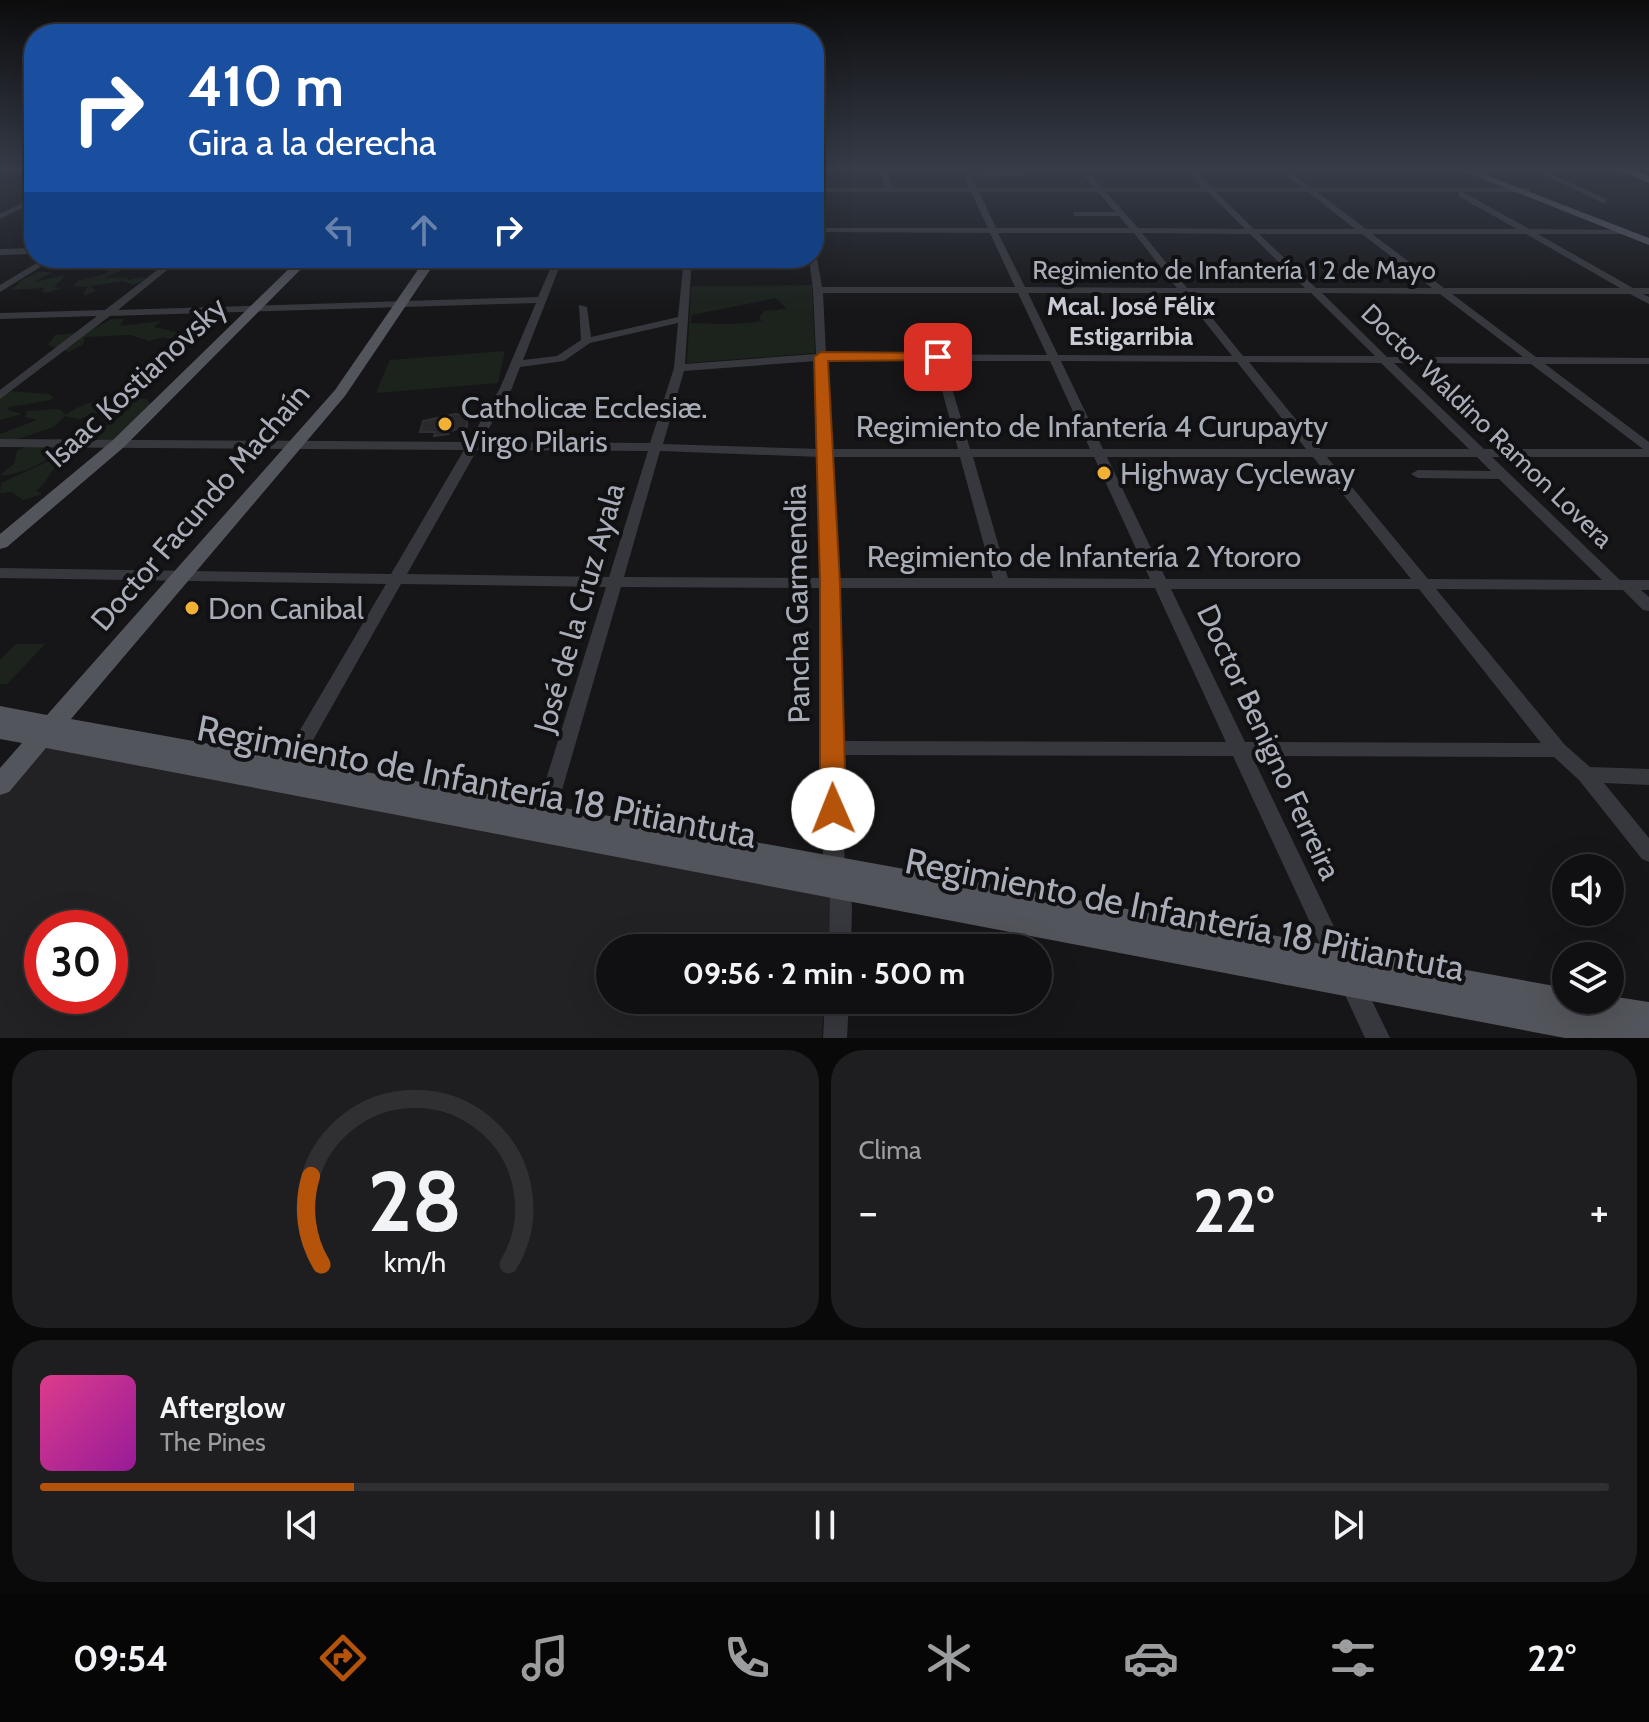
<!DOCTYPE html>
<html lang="es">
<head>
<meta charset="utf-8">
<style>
	body { margin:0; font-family:Cabin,sans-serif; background:#1e1e20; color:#f1f3f6; height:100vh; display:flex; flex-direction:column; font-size:30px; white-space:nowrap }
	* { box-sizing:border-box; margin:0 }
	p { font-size:26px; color:#9c9d9f }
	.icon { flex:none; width:44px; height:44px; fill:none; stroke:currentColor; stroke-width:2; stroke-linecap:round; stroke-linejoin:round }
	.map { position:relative; height:1038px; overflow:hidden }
	.details { display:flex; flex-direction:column; gap:12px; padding:12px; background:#09090a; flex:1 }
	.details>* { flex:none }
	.guide { position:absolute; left:24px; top:24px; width:800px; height:244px; border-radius:32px; box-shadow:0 8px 32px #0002,0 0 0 2px #303032; background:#1a4fa0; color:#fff; overflow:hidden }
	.buttons { position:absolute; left:1552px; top:854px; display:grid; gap:16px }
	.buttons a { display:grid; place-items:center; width:72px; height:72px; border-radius:50%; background:#101012; box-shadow:0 8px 32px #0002,0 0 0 2px #303032; font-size:40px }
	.speed { position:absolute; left:24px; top:910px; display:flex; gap:16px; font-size:40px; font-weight:700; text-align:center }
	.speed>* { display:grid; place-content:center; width:104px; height:104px; border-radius:50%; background:#101012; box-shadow:0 8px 32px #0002,0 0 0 2px #303032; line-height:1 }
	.speed .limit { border:12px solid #d22; background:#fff; color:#111 }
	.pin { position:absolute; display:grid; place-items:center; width:68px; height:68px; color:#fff; margin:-34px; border-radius:16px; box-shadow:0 4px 12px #0006 }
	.me { position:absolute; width:88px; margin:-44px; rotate:359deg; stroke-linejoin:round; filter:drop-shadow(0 0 6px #0008) }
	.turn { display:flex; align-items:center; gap:28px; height:168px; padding:0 32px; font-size:36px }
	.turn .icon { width:104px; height:104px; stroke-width:2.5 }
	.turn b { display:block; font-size:56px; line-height:68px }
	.lanes { display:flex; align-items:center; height:76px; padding:0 32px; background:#0003; justify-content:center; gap:40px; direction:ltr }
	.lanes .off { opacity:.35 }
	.big { font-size:60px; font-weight:700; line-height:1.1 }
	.details .widget { flex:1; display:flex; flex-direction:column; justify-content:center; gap:12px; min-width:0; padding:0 28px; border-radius:32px; background:#1e1e20 }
	.details .dial { align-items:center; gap:0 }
	.dial svg { height:208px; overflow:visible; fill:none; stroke:#303032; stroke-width:7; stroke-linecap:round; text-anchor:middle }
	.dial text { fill:#f1f3f6; stroke:none }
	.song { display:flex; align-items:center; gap:24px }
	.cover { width:96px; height:96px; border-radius:12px; background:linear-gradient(135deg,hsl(330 70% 55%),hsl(300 70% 35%)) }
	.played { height:8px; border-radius:4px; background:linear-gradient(90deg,#b45309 20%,#303032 20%) }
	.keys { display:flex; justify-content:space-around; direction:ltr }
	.heat { display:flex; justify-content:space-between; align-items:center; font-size:44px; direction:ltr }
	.details .tiles { flex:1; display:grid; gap:12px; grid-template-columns:1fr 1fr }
	.widget:last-child { grid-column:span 2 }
	.trip { position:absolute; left:596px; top:934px; width:456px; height:80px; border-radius:40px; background:#101012; box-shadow:0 8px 32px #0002,0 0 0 2px #303032; font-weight:700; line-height:80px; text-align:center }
	.tab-bar { display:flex; height:128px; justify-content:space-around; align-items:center; background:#060607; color:#9c9d9f }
	.tab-bar .icon { width:56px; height:56px }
	.tab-bar .selected { color:#b45309 }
	.tab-bar b { font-size:36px; color:#f1f3f6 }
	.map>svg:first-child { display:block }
	.built { fill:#222225; fill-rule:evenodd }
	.green { fill:#1c231d; fill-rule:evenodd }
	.building { fill:#29292c; stroke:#303034; stroke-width:2 }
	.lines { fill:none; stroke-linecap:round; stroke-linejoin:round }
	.minor { fill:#37383d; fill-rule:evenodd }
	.major { fill:#53555c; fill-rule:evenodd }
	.highway { fill:#63666e; fill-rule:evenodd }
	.route { fill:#b45309; stroke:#753606; stroke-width:2 }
	.poi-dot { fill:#f2b134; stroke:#111113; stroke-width:3 }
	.labels { text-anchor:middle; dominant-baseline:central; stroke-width:8; stroke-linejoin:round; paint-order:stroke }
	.far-street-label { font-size:26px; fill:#a8adb8; stroke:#111113 }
	.far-neighbourhood-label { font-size:26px; font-weight:bold; fill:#c9ccd4; stroke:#111113 }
	.street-label { font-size:30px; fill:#a8adb8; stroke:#111113 }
	.poi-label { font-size:30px; fill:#a8adb8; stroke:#111113; text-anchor:start }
	.near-street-label { font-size:36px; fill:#a8adb8; stroke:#111113 }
</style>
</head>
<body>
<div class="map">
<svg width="1649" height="1038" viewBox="0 0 1649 1038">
	<rect width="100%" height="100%" fill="#161618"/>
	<path class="built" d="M44,745L832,894L828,948H610V1000H824L822,1038H0V793ZM42,928H110V996H42Z"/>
	<g class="green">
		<polygon points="123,258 150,258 153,263 119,271 105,278 127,277 128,280 144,277 145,280 133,285 123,281 90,286 96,291 86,295 83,294 88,287 73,286 78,281 107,273 110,264"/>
		<polygon points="39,272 52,272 34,282 66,275 54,287 62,288 46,293 42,291 44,288 12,290 23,279"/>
		<path d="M812,285L815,353L687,363L691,286ZM776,298L787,309L764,311L759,318L762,321C738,325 716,324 691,323L692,315Z"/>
		<polygon points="112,319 124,319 120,326 161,321 154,327 185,334 171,340 164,337 149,341 130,335 85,337 83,344 69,352 48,345 55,335 87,332"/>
		<polygon points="505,351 498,383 376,393 390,360"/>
		<polygon points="9,391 48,394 53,397 51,400 9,407 8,410 22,414 0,420 0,395"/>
		<path d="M130,397L146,399L154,407L118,444L97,439L107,425L123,415L121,407L78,419L65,416L54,427L0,445V434L37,420L25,417L27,411L60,409L66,415C86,400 106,398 130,397Z"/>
		<path d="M60,439L63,447C49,461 20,476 0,475L14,464L17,451L31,444Z"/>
		<path d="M60,456L61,461C50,469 48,483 36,491L43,494L23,500L12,492L0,493L1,483Z"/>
		<polygon points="16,644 45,644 7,684 0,684 0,660"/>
	</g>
	<polygon class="building" points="455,414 467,416 467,427 449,431 448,434 434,436 435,432 420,432 423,421"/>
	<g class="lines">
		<g class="minor">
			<rect x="0" y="167" width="34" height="4"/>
			<path d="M880,167H886L892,188H969L960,167H966L969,173L1022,172L1026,174L1022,176L971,177L977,188H1094L1077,167H1084L1102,188H1203L1183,167H1190L1193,170H1255L1253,167H1260L1265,172L1262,174H1197L1212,188H1302L1276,167H1284L1311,188H1527L1531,190L1530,192H1463L1529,229L1628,230V234H1538L1633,288H1649V294H1643L1649,297V304L1630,294H1452L1536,357L1649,358V364H1545L1649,442V457H1492L1620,580H1649V590H1641L1649,597V611L1643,610L1623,590L1436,589L1565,745L1590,767L1649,769V785L1604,783L1649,838V862L1642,859L1579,780L1554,757L1252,756L1351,962L1348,970L1340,973L1332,970L1233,756L841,755L845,869L850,888L852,908L851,948H829L830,898L823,869L821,588L621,587L553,821L550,827L543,830L536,827L533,821L606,587L401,584L290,781L283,784L276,781L273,776L386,584L0,578V568L391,574L464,450L0,447V439L469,442L500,388L536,303L110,316L0,399V390L97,316L0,319V313L105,310L173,258H182L118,310L538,297L555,258H563L523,360L557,356L581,340L579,305L587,307L591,337L678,317L684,258H692L685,364L816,354L813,290L809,258H814V256L817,258L822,287H1015L990,233L814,232V228H988L971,192H814V188H885ZM979,192H1098L1115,212H1074V216H1119L1129,228H996ZM1106,192H1208L1245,229L1138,228ZM1216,192H1308L1355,229H1254ZM1317,192H1459L1458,196L1517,229H1366ZM998,233H1134L1177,288L1025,287ZM1142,233L1250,234L1305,288H1187ZM1259,234H1362L1432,288H1316ZM1372,234H1526L1620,288H1444ZM823,293H1018L1047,355L826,354ZM1028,293H1182L1232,356L1058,355ZM1192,293H1311L1375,356H1243ZM1322,293L1440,294L1523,357H1387ZM678,323L674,368L650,443L481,442L512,388L520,367L564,361L590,343ZM827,360L934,361L958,449H832ZM816,361L820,449L663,444L684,371ZM944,361H1050L1090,449H970ZM1061,361L1237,362L1306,449H1103ZM1249,362L1381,363L1469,449H1320ZM1394,363L1531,364L1643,449H1484ZM477,450L648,451L609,577L407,574ZM660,451L820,457L821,578L624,577ZM832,457H960L993,578H836ZM973,457H1094L1150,579L1008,578ZM1107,457H1313L1411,579H1166ZM1327,457H1477L1491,471L1418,470L1411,474L1418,478L1499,479L1602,580L1428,579ZM836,588H1155L1226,742L841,741ZM1171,589H1419L1541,743L1245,742Z"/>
			<polygon points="1467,169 1634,171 1637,173 1634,175 1551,174 1606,199 1606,203 1603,203 1542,174 1465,172"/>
			<polygon points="34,197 34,202 0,219 0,214"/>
			<polygon points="34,248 34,254 0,255 0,249"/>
			<polygon points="45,258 55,258 0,292 0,285"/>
			<polygon points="1352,972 1360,976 1390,1038 1365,1038 1340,984 1344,976"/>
			<polygon points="825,1000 849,1000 847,1038 823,1038"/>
		</g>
		<g class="major">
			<polygon points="1453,167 1465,167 1649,238 1649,245"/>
			<polygon points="300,258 312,258 124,447 7,547 0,549 0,534 112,441"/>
			<polygon points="426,258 438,258 345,396 71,719 1566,988 1566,1000 1610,1000 1610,996 1649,1002 1649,1038 1565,1038 46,748 9,792 0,795 0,768 22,743 0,739 0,706 47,715 335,390"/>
		</g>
		<polygon class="highway" points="1614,167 1628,167 1649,176 1649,183"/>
	</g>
	<linearGradient id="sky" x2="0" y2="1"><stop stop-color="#0c0c0d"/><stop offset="0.54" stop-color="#363c48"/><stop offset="1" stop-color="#363c48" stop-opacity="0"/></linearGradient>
	<rect width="1649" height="312" fill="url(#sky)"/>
	<polygon class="route" points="938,353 943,354 943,360 828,361 840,583 846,809 842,816 833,819 823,816 820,809 820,583 814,357 821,352"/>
	<g class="poi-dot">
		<circle cx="445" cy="424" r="8"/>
		<circle cx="1104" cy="473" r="8"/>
		<circle cx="192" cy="608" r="8"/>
	</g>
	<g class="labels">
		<g class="far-street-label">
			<text x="1234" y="270">Regimiento de Infantería 1 2 de Mayo</text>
			<text transform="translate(1487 426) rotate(44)">Doctor Waldino Ramon Lovera</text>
		</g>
		<g class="far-neighbourhood-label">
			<text x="1131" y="306">Mcal. José Félix<tspan x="1131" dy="30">Estigarribia</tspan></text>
		</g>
		<g class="street-label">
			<text transform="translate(136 382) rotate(-43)">Isaac Kostianovsky</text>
			<text x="1092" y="426">Regimiento de Infantería 4 Curupayty</text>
			<text transform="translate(200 507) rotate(-49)">Doctor Facundo Machaín</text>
			<text x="1084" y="556">Regimiento de Infantería 2 Ytororo</text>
			<text transform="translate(797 604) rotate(-91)">Pancha Garmendia</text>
			<text transform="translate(579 608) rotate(-74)">José de la Cruz Ayala</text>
			<text transform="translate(1269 742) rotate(65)">Doctor Benigno Ferreira</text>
		</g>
		<g class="poi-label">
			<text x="461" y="407">Catholicæ Ecclesiæ.<tspan x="461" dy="34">Virgo Pilaris</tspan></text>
			<text x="1120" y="473">Highway Cycleway</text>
			<text x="208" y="608">Don Canibal</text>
		</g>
		<g class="near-street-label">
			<text transform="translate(477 781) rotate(11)">Regimiento de Infantería 18 Pitiantuta</text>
			<text transform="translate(1185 914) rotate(11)">Regimiento de Infantería 18 Pitiantuta</text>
		</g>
	</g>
</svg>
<div class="buttons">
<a><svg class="icon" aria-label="sound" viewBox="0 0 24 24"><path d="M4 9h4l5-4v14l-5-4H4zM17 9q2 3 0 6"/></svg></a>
<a><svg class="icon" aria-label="layers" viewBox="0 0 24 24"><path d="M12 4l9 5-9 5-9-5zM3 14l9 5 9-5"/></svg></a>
</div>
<div class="speed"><div class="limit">30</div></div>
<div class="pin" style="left:938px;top:357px;background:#d93025"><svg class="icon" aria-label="arrive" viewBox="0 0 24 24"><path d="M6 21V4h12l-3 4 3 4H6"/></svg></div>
<svg class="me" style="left:833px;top:809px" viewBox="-20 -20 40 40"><circle r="19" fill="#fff"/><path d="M0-13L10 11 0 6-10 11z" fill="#b45309"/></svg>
<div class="trip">09:56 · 2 min · 500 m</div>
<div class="guide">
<div class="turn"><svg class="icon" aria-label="right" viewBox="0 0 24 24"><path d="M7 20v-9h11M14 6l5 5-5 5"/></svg><div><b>410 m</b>Gira a la derecha</div></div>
<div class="lanes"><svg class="icon off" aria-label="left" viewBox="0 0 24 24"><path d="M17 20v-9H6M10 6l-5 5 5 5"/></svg><svg class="icon off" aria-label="ahead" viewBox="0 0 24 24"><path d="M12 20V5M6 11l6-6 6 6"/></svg><svg class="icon" aria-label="right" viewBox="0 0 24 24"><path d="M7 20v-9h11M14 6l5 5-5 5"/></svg></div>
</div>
</div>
<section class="details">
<div class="tiles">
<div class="widget dial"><svg viewBox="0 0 100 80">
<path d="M14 69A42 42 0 1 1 86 69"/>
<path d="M14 69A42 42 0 0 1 10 35" stroke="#b45309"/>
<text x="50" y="56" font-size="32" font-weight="700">28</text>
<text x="50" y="72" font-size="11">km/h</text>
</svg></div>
<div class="widget"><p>Clima</p>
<div class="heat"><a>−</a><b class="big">22°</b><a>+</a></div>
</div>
<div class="widget">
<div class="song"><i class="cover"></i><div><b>Afterglow</b><p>The Pines</p></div></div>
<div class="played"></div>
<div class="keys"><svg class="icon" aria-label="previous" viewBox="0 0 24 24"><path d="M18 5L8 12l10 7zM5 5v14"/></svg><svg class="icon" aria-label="pause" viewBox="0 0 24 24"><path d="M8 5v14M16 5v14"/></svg><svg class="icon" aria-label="next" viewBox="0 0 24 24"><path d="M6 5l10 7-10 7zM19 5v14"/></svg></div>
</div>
</div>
</section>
<nav class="tab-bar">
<b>09:54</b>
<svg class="icon selected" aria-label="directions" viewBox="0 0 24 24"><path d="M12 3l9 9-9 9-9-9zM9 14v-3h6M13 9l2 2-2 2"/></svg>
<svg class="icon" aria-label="music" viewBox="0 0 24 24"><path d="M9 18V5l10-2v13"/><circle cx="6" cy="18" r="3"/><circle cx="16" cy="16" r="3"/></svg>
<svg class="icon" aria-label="phone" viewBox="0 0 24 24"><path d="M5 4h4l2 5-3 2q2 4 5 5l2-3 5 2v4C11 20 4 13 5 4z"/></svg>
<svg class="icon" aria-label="climate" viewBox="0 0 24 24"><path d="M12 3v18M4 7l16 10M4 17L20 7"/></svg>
<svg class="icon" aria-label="car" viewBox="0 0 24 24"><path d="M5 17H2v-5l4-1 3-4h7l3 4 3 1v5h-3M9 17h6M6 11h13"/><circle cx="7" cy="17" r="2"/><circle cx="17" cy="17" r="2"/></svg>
<svg class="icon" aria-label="filters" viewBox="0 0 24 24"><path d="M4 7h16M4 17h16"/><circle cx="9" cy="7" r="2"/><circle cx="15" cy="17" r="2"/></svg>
<b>22°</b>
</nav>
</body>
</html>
